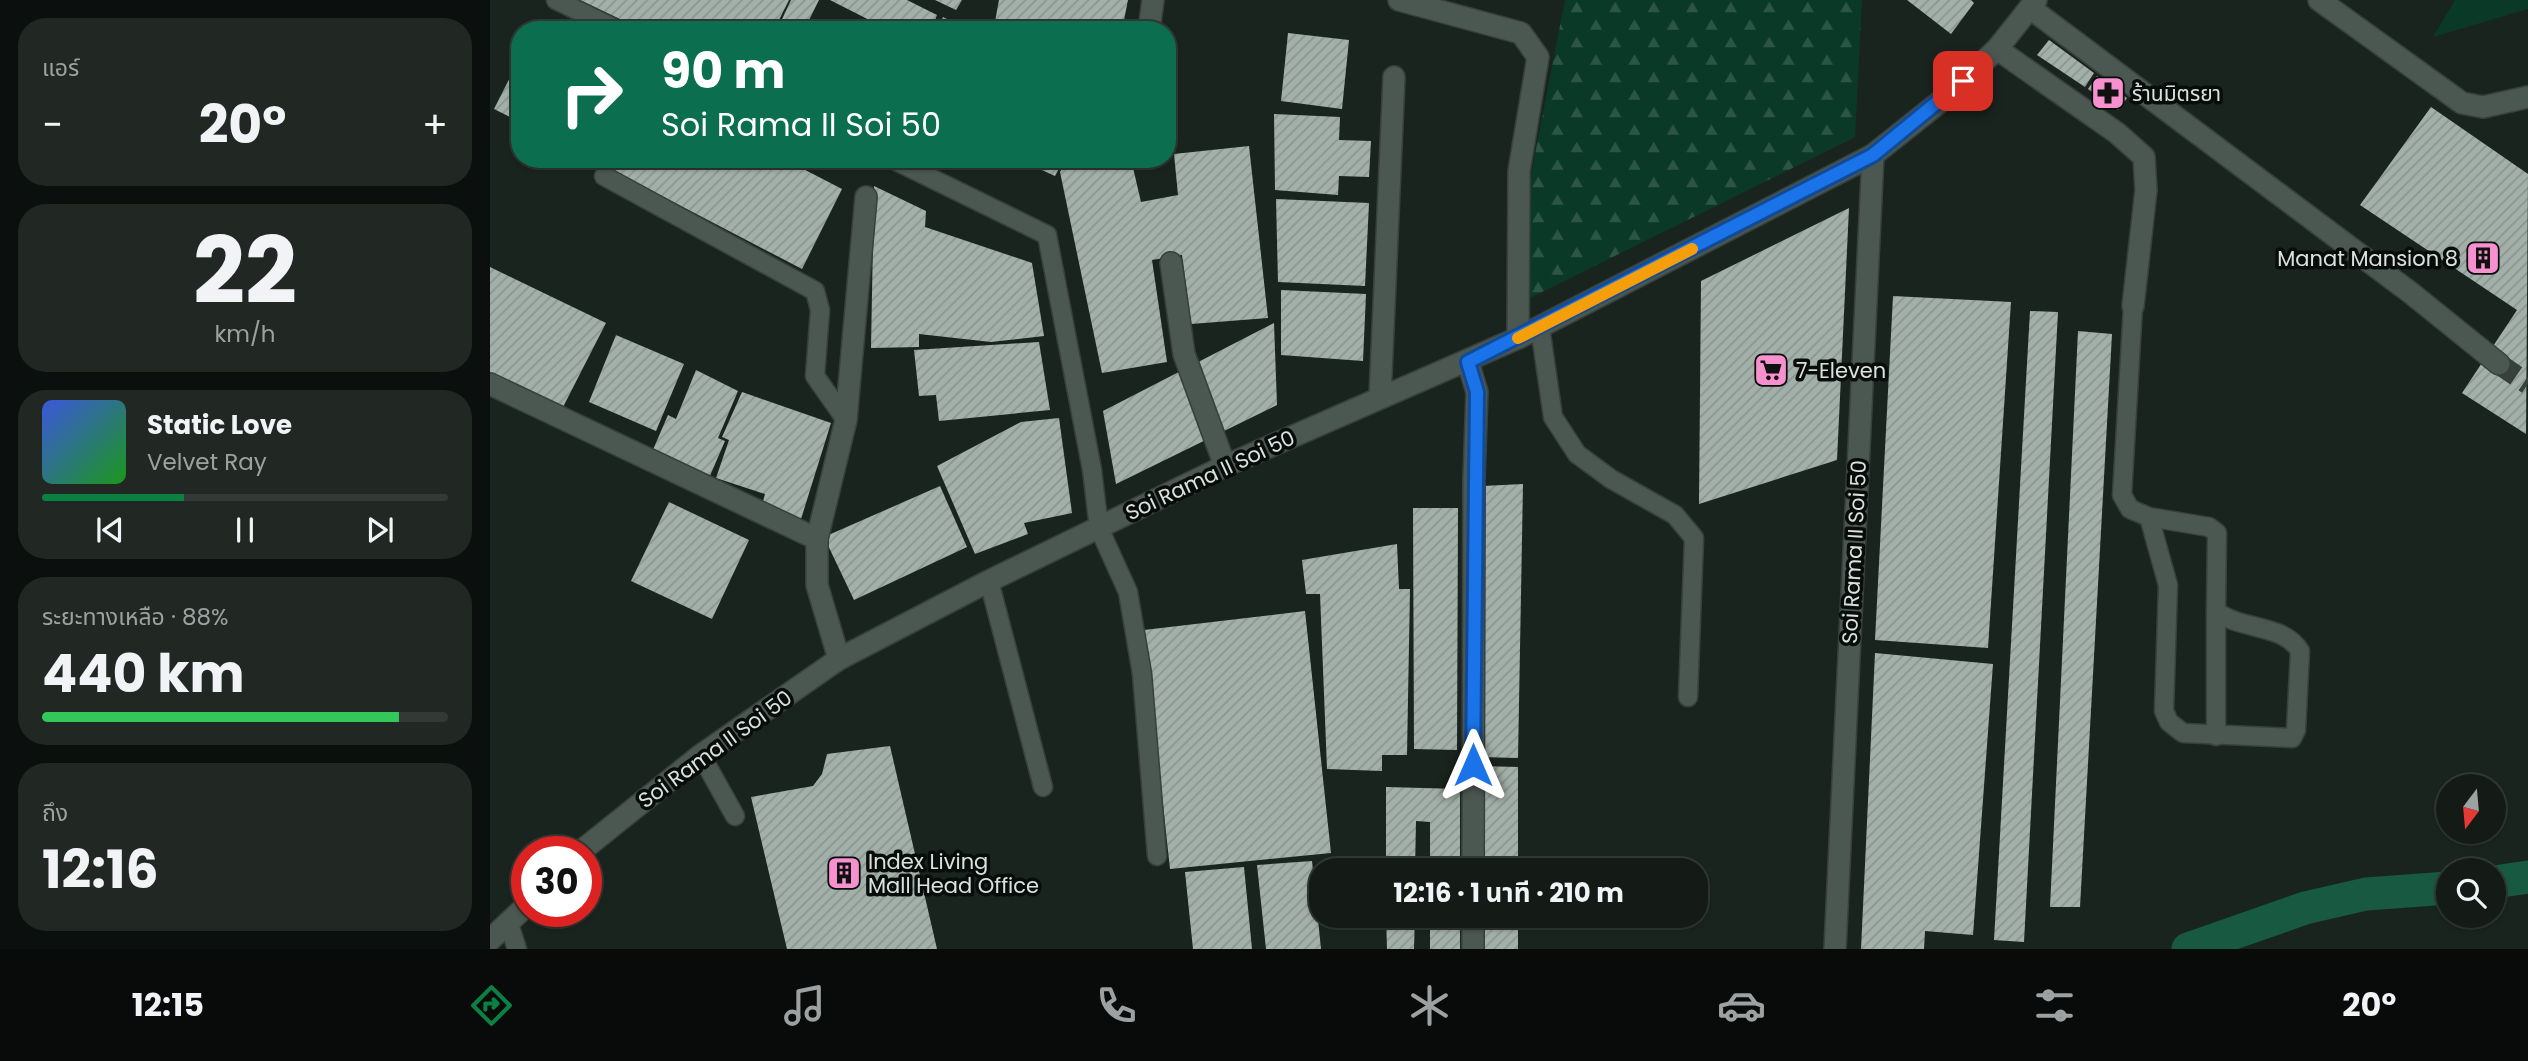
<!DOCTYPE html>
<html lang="th">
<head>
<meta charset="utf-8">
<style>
	body { margin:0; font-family:Poppins,"Noto Sans Thai",sans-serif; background:#212824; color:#f1f3f6; height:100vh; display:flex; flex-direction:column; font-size:26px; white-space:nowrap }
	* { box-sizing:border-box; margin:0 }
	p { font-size:23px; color:#9da1a1 }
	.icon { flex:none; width:38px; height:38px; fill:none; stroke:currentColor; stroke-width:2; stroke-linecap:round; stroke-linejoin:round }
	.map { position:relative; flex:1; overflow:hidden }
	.drawer { display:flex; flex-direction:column; gap:18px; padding:18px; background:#0b0f0d; width:490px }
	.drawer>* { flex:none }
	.hud { position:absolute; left:21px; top:21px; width:665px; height:147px; border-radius:28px; box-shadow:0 2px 5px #0004,0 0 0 2px #333936; background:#0b6e4f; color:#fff; overflow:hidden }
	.needle { width:46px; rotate:196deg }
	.tools { position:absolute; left:1946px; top:774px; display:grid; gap:14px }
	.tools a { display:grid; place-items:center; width:70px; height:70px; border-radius:50%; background:#141b17; box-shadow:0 2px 5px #0004,0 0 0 2px #333936; font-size:35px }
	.speed { position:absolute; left:21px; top:836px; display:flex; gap:14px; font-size:35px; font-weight:700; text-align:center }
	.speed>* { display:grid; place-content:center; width:91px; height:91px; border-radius:50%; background:#141b17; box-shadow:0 2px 5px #0004,0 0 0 2px #333936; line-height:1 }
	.speed .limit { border:10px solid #d22; background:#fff; color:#111 }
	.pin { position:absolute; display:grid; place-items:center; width:60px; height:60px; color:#fff; margin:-30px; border-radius:14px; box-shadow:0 4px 10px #0006 }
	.me { position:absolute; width:77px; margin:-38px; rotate:0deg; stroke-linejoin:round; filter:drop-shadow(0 0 5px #0008) }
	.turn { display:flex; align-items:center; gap:24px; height:147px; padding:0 35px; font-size:32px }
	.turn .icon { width:91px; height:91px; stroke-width:2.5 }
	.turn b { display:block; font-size:49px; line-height:60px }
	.big { font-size:52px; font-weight:700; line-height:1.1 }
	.drawer .card { flex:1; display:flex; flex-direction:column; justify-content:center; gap:10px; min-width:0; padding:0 24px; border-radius:28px; background:#212824 }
	.drawer .dial { align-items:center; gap:0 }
	.dial b { font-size:91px; line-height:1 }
	.song { display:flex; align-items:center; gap:21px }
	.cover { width:84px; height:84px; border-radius:10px; background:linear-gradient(135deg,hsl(230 70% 55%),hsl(120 70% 35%)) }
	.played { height:7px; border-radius:4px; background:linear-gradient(90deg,#0b8043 35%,#333936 35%) }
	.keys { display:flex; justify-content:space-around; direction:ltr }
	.heat { display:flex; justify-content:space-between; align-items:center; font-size:38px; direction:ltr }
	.charge { height:10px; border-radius:5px; background:linear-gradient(90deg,#34c759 88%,#333936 0) }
	.trip { position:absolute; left:819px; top:858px; width:399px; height:70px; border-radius:28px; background:#141b17; box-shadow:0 2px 5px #0004,0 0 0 2px #333936; font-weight:700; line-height:70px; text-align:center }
	.tabs { display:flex; height:112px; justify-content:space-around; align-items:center; background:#080b09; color:#9da1a1 }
	.tabs .icon { width:49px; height:49px }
	.tabs .selected { color:#0b8043 }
	.tabs b { font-size:32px; color:#f1f3f6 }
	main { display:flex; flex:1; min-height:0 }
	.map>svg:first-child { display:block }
	.green { fill:#0a3928 }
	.forest { fill:url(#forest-firs) }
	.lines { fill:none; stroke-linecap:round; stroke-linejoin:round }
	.canal { stroke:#185a41; stroke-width:33 }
	.building { fill:url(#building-hatch) }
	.street-tunnel { stroke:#37403c; stroke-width:21; stroke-dasharray:21 10; stroke-linecap:butt }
	.lane-casing { stroke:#38403c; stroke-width:21 }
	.street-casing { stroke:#38403c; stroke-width:24 }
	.lane { stroke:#4b5751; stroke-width:18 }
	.street { stroke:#4b5751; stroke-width:21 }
	.route-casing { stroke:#114b97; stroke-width:18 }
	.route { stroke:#1a73e8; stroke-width:12 }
	.slow { stroke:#f59e0b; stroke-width:12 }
	.labels { text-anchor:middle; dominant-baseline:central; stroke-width:7; stroke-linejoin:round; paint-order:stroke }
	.poi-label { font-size:21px; fill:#dae1de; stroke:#080c0a; text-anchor:start }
	.street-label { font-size:21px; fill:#dae1de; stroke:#080c0a }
</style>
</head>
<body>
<main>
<section class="drawer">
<div class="card"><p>แอร์</p>
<div class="heat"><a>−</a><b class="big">20°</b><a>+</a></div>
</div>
<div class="card dial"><b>22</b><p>km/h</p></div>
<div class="card">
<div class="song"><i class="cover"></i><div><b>Static Love</b><p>Velvet Ray</p></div></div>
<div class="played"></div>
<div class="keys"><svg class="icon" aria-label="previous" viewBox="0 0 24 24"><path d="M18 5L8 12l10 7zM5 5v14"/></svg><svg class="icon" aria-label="pause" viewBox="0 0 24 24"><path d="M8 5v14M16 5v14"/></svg><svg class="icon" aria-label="next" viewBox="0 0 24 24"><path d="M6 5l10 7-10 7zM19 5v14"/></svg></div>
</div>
<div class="card"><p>ระยะทางเหลือ · 88%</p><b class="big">440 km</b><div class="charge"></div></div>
<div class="card"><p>ถึง</p><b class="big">12:16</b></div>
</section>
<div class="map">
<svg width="2038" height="949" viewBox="0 0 2038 949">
	<defs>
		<pattern id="forest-firs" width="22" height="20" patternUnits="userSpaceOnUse" patternTransform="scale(1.75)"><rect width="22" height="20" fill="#0a3928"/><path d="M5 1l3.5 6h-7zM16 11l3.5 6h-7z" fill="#2d5547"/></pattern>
		<pattern id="building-hatch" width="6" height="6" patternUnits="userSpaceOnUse" patternTransform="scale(1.75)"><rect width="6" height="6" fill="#a3b0a9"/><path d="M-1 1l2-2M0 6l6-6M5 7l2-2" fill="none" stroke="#8a9590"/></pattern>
	</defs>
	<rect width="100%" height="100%" fill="#1a241f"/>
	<polygon class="green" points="1965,0 2038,0 2038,9 1943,37"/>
	<polygon class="forest" points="1075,0 1372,0 1365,137 1038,299 1041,175"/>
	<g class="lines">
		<g class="canal">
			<polyline points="2004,882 2038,877"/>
			<polyline points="1698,949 1815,908 1876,894 1958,888"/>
		</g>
	</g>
	<g class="building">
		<polygon points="90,0 299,0 284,30 153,30"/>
		<polygon points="301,0 329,0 314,30 287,30"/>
		<polygon points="340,0 417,0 447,15 441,30 399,30"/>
		<polygon points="445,0 472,0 466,10"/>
		<polygon points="509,0 638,0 632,30 504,27"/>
		<polygon points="1417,0 1481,0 1484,3 1461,34"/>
		<polygon points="453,17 478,30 447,30"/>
		<polygon points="798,33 859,40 852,109 791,101"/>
		<polygon points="1559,40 1604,73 1595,87 1547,55"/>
		<polygon points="30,58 30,122 4,109"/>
		<polygon points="1607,76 1637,98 1628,110 1598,89"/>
		<polygon points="1941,107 2038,174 2036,434 1972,393 2027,310 1870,205"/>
		<polygon points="784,114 850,117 849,140 881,141 879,177 849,176 848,195 785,190"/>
		<polygon points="759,146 778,318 701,324 692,255 662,260 677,362 612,373 570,172 577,159 641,159 651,202 688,195 684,154"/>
		<polygon points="101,159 294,159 352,189 312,269"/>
		<polygon points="546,159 574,159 565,176 543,166"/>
		<polygon points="384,186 436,211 435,227 542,263 554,336 501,342 429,334 429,347 381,348"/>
		<polygon points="786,199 879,203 875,286 788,282"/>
		<polygon points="1359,208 1347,460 1209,504 1211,281"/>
		<polygon points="0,267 116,323 72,409 0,373"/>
		<polygon points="791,290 876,294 873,361 791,355"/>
		<polygon points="1403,296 1521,302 1498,648 1385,640"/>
		<polygon points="1540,311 1568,312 1534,942 1504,940"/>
		<polygon points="784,323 787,405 626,484 613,411"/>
		<polygon points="1588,331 1622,334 1590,907 1560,907"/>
		<polygon points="126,335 194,364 166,431 99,402"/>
		<polygon points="549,342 560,410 449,421 446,395 429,396 424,350"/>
		<polygon points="206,370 248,391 228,438 235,441 219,478 162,452 178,415 186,419"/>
		<polygon points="252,392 341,423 311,519 272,505 275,494 226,478 239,440 232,437"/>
		<polygon points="569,418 582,513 534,523 538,534 485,554 447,466 531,422"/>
		<polygon points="1033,484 1028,758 989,757 993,486"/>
		<polygon points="450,486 477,547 364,600 334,537"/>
		<polygon points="179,502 259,540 222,619 141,581"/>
		<polygon points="923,508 968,508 967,750 924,749"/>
		<polygon points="907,544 909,589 920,589 917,755 892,755 892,771 837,769 830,594 816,594 812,560"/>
		<polygon points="815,611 841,853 680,869 654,630"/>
		<polygon points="1385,653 1503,664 1483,935 1435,931 1434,949 1371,949"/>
		<polygon points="400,746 447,949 297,949 261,797 323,786 332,774 337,754"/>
		<polygon points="989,766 1028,767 1028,870 989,870"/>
		<polygon points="896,787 970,789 970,870 940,870 940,822 926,821 925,870 896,870"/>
		<polygon points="822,861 831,949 776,949 767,865"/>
		<polygon points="754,867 762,949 703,949 695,872"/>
		<polygon points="896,915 925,915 924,949 897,949"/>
		<rect x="940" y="915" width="30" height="34"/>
		<rect x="989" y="915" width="39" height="34"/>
	</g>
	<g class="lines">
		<polyline class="street-tunnel" points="2009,364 2038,384"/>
		<g class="lane-casing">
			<g id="lane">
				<polyline points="66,0 128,30"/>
				<polyline points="402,159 557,235 602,470 609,528 638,592 652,674 667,856"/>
				<polyline points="114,176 325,291 330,310 325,376 356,420"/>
				<path d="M1643,306L1632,495L1640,509L1659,517L1678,585L1674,711L1679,722L1693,733L1802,738L1806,730L1810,651C1793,623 1751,631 1726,611L1727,533L1719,527L1659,517"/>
				<polyline points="1050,327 1063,417 1087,454 1121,479 1185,515 1204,538 1198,697"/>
				<polyline points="499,581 553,787"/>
				<polyline points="1726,736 1726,611"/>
				<polyline points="211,755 245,816"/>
				<polyline points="19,924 27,949"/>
			</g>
		</g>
		<g class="street-casing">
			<g id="street">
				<polyline points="909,0 1031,33 1048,57 1029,171 1028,338"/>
				<polyline points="1829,0 1972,103 1993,107 2038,97"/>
				<polyline points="1540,8 1921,293 2009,364"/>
				<polyline points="659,30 663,0"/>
				<polyline points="1507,49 1627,133 1654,157 1656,190 1643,306"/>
				<polyline points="681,263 694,354 735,466"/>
				<polyline points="978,362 987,392 984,478 983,870"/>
				<polyline points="0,384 327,539"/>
				<polyline points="890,397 904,77"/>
				<polyline points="349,659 327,585 327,539 356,420 376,197"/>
				<polyline points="90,852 211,755 349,659 499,581 735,466 1028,338 1383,155 1456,97 1507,49 1546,0"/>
				<polyline points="0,940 37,905"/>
				<polyline points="983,949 983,915"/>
				<polyline points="1345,949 1383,155"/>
			</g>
		</g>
		<use href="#lane" class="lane"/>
		<use href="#street" class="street"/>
	</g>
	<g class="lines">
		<g class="route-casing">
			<polyline id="route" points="983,765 987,392 978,362 1383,155 1473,81"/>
		</g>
		<use href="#route" class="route"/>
		<polyline class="slow" points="1028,338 1202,249"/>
	</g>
	<defs>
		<g id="pharmacy-square" transform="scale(1.75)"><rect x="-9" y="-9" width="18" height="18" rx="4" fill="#f790ce" stroke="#080c0a"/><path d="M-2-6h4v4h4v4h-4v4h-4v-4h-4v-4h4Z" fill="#111"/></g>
		<g id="building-square" transform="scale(1.75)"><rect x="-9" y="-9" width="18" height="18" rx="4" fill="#f790ce" stroke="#080c0a"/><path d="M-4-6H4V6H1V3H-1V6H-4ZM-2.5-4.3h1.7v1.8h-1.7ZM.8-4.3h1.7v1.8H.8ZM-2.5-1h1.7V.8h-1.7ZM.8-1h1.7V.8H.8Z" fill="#111"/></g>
		<g id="supermarket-square" transform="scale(1.75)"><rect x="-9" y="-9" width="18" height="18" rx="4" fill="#f790ce" stroke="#080c0a"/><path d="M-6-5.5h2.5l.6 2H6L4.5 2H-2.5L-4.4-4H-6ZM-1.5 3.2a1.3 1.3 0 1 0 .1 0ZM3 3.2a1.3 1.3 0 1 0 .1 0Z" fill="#111"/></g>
	</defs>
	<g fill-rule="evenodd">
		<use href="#pharmacy-square" x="1618" y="93"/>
		<use href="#building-square" x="1993" y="258"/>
		<use href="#supermarket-square" x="1281" y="370"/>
		<use href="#building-square" x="354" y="873"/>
	</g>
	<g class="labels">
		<g class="poi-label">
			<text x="1642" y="93">ร้านมิตรยา</text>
			<text x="1968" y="258" text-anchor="end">Manat Mansion 8</text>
			<text x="1306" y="370">7-Eleven</text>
			<text x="378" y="861">Index Living<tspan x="378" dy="24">Mall Head Office</tspan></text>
		</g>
		<g class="street-label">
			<text transform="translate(720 475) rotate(-25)">Soi Rama II Soi 50</text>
			<text transform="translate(1364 552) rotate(-87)">Soi Rama II Soi 50</text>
			<text transform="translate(225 749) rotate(-36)">Soi Rama II Soi 50</text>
		</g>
	</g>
</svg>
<div class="tools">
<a><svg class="needle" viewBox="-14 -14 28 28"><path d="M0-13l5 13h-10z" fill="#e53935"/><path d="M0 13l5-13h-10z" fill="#9da1a1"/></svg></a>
<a><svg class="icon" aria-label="search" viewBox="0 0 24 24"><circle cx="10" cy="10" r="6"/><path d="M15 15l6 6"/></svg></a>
</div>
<div class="speed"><div class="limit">30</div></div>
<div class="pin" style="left:1473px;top:81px;background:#d93025"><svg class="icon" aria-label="arrive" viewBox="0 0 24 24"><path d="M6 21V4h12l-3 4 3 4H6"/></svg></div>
<svg class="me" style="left:983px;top:765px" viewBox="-20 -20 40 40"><path d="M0-17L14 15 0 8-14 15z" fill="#1a73e8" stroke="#fff" stroke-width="4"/></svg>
<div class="trip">12:16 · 1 นาที · 210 m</div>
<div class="hud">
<div class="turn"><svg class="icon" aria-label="right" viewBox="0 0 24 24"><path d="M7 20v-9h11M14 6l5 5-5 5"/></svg><div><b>90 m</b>Soi Rama II Soi 50</div></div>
</div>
</div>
</main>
<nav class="tabs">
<b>12:15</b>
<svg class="icon selected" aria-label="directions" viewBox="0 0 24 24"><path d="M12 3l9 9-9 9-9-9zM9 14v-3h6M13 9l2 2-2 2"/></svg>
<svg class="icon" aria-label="music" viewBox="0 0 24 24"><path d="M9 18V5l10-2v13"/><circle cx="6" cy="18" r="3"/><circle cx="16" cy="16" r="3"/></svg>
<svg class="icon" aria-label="phone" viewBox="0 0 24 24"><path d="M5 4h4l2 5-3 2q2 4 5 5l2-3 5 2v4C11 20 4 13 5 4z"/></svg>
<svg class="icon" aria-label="climate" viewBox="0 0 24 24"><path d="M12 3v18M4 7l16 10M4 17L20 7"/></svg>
<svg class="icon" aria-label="car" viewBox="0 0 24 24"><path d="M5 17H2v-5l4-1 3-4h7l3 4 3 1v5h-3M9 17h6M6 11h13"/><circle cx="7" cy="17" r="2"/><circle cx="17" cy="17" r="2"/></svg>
<svg class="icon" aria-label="filters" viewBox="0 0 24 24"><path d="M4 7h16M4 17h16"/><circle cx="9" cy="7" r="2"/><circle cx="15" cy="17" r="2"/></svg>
<b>20°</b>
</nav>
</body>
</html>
